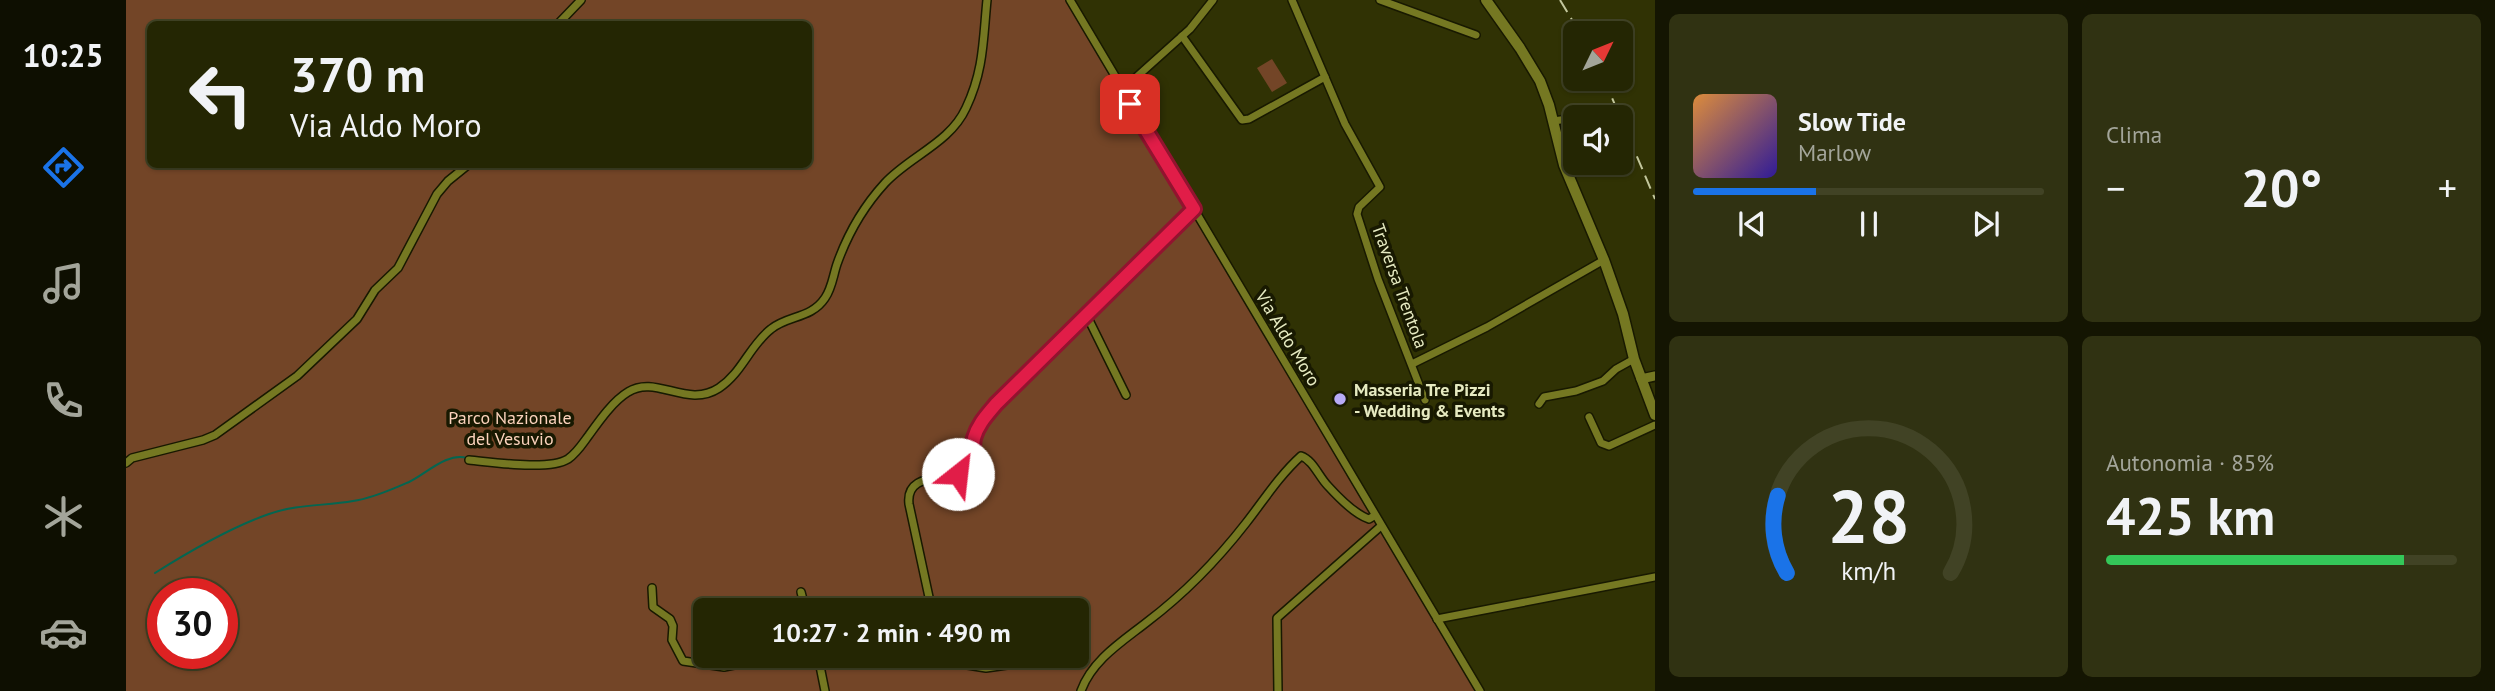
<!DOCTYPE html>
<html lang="it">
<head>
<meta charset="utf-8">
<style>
	body { margin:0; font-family:"PT Sans",sans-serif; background:#303212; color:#f1f3f6; height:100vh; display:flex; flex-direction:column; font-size:26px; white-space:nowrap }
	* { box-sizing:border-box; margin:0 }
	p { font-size:23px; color:#a3a59a }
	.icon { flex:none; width:38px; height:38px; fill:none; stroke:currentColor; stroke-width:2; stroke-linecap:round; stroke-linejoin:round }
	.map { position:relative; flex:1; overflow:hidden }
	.panel { display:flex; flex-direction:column; gap:14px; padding:14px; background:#141502; width:840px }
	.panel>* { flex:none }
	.top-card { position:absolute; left:21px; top:21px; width:665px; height:147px; border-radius:10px; box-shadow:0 2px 5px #0004,0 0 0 2px #414325; background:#242603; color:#f1f3f6; overflow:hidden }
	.needle { width:46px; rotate:47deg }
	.fabs { position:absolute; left:1437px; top:21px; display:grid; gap:14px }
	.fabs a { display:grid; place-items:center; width:70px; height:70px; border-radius:10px; background:#242603; box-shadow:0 2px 5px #0004,0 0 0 2px #414325; font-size:35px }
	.speed { position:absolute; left:21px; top:578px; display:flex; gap:14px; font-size:35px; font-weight:700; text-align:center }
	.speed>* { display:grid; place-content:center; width:91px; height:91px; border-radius:50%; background:#242603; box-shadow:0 2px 5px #0004,0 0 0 2px #414325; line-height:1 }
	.speed .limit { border:10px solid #d22; background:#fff; color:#111 }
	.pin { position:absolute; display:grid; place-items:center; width:60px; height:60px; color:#fff; margin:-30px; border-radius:14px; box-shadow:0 4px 10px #0006 }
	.me { position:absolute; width:77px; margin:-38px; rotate:29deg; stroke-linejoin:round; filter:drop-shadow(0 0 5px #0008) }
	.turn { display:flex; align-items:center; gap:24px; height:147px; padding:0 28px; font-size:32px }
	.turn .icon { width:91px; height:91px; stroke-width:2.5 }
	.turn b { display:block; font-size:49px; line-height:60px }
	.big { font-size:52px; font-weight:700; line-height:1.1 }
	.panel .card { flex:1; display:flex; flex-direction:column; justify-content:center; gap:10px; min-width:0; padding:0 24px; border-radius:10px; background:#303212 }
	.panel .dial { align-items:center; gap:0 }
	.dial svg { height:182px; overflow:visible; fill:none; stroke:#414325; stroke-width:7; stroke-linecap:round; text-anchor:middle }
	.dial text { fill:#f1f3f6; stroke:none }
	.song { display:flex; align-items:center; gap:21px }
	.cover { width:84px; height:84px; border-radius:10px; background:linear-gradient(135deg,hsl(30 70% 55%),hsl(250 70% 35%)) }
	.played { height:7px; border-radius:4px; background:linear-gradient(90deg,#1a73e8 35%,#414325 35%) }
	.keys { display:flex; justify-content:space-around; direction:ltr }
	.heat { display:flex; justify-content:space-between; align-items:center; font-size:38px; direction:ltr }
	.charge { height:10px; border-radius:5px; background:linear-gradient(90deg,#34c759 85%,#414325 0) }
	.panel .tiles { flex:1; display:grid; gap:14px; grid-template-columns:repeat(2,1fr) }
	.trip { position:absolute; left:567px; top:598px; width:396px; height:70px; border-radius:10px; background:#242603; box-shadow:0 2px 5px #0004,0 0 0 2px #414325; font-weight:700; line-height:70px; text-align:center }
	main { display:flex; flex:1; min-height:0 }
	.tabs { display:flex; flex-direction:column; width:126px; justify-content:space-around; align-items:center; background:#0e0f01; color:#a3a59a }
	.tabs .icon { width:49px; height:49px }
	.tabs .active { color:#1a73e8 }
	.tabs b { font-size:32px; color:#f1f3f6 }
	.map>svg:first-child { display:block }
	.green { fill:#734527; fill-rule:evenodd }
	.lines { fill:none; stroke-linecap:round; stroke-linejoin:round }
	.stream { stroke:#046651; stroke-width:2 }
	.minor-casing { stroke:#181901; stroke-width:10 }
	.tertiary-casing { stroke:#181901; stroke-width:12 }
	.secondary-casing { stroke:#181901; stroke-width:13 }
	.minor { stroke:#757822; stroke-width:7 }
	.tertiary { stroke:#757822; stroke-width:9 }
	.secondary { stroke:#757822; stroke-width:10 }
	.rail { stroke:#c3c79d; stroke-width:2; stroke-dasharray:14 7; stroke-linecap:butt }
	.route-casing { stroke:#92132f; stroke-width:18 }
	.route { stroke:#e11d48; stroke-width:12 }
	.poi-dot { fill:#b8abf7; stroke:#181901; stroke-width:2.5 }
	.labels { text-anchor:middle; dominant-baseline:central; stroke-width:7; stroke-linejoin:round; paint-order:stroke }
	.street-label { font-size:18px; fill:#e6eac1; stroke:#181901 }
	.poi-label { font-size:18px; font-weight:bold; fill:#e6eac1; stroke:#181901; text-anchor:start }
	.park-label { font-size:18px; fill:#fcd3bc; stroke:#181901 }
</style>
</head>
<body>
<main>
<nav class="tabs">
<b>10:25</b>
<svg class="icon active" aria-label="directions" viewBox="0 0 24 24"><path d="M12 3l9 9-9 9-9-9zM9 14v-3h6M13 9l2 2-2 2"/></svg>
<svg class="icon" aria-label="music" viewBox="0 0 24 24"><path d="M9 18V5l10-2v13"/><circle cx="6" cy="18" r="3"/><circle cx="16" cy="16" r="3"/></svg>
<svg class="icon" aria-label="phone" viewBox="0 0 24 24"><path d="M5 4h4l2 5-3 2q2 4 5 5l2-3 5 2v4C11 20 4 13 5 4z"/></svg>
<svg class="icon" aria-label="climate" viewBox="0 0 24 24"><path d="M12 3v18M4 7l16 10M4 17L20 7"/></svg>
<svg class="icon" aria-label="car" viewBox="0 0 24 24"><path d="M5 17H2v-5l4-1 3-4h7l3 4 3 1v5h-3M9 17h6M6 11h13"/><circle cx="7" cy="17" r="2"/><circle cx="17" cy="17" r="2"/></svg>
</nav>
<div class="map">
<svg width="1529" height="691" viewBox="0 0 1529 691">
	<rect width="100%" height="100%" fill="#303204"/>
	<g class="green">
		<path d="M0,0H947L1357,691H0ZM24,24H682V164H24ZM37,593H96V653H37ZM579,611H950V656H579Z"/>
		<polygon points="1146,59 1161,83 1146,92 1131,68"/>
	</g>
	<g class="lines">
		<g class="stream">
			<polyline points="810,138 819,131"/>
			<polyline points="532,392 567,398"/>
			<path d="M29,573C64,551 103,528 143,514C171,504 199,506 227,501C245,499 267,489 283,482C300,474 321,452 341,458"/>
		</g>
		<g class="minor-casing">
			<g id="minor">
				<polyline points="944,0 1354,691"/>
				<polyline points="1166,0 1219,124 1254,187 1233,207 1231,214 1252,279 1299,400"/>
				<polyline points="1254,0 1350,35"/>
				<polyline points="432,24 455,0"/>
				<polyline points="1056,36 1116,120 1123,119 1199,77"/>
				<polyline points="996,90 1064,29 1087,0"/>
				<polyline points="1427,121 1442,119 1449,127"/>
				<polyline points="1494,154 1504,159"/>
				<polyline points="960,314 1000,395"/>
				<polyline points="1286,364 1361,327 1478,260"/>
				<polyline points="1413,404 1418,397 1450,391 1477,381 1490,369 1508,359"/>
				<polyline points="1463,417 1475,443 1483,446 1529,425"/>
				<path d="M343,460C366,462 423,471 442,459C451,453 457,443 463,435C473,421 487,401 502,392C530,374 561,409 593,388C616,373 624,345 645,329C662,315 685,319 699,298C706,288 707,276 711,264C722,233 737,207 759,183C784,156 824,143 840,108C858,70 857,40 861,0"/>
				<polyline points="0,463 6,458 77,440 89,435 171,376 231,319 249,290 272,268 311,194 322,181 343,164"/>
				<polyline points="526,588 527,607 544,619 547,626 546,640 557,661 598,667 654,656"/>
				<polyline points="675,592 680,611"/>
				<path d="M806,611L783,504C779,470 825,482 843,467C848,457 846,448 848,438C852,424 861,415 870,404L1068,209"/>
				<polyline points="1311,619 1529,577"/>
				<polyline points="692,656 699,691"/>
				<polyline points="827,656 829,663 860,668 881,665"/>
				<path d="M955,691C966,660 997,641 1021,622C1058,594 1092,559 1120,523C1138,500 1153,476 1175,456C1187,460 1193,477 1202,486C1212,497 1228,514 1243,519L1248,516"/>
				<polyline points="1152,691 1151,618 1255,526"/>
			</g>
		</g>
		<g class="tertiary-casing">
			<polyline id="tertiary" points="1515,379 1529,376"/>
		</g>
		<g class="secondary-casing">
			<polyline id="secondary" points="1360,0 1394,48 1414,81 1423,105 1438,165 1478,260 1497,314 1508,359 1529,415"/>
		</g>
		<use href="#minor" class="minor"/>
		<use href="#tertiary" class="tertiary"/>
		<use href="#secondary" class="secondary"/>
		<g class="rail">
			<polyline points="1434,0 1454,33"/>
			<polyline points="1478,79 1529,199"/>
		</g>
	</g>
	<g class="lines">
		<g class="route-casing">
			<path id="route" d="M832,474L843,467C848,457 846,449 848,438C852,424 861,415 870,404L1068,209L1004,104"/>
		</g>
		<use href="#route" class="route"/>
	</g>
	<circle class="poi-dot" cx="1214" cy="399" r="7"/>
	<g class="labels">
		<g class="street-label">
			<text transform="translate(1274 286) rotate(70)">Traversa Trentola</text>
			<text transform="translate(1162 338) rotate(59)">Via Aldo Moro</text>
		</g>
		<g class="poi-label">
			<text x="1228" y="389">Masseria Tre Pizzi<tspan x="1228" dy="21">- Wedding &amp; Events</tspan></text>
		</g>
		<g class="park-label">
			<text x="384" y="417">Parco Nazionale<tspan x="384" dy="21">del Vesuvio</tspan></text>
		</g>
	</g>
</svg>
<div class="fabs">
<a><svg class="needle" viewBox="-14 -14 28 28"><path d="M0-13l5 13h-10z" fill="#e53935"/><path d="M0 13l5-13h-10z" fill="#a3a59a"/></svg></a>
<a><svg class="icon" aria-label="sound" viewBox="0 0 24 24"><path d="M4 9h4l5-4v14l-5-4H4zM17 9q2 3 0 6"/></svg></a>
</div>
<div class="speed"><div class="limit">30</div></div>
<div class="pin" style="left:1004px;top:104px;background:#d93025"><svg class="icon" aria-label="arrive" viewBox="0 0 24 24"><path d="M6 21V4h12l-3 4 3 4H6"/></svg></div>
<svg class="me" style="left:832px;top:474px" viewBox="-20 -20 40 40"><circle r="19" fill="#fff"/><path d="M0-13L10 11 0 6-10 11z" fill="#e11d48"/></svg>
<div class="trip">10:27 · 2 min · 490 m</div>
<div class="top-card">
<div class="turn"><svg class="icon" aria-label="left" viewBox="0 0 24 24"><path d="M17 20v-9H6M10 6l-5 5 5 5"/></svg><div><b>370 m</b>Via Aldo Moro</div></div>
</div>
</div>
<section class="panel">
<div class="tiles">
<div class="card">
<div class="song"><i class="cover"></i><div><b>Slow Tide</b><p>Marlow</p></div></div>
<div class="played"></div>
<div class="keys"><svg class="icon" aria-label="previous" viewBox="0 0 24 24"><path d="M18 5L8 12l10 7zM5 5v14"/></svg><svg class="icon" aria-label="pause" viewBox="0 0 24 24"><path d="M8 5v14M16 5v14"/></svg><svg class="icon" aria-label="next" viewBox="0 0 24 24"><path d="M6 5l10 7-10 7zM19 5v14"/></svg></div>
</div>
<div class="card"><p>Clima</p>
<div class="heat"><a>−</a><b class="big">20°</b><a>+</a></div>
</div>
<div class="card dial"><svg viewBox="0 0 100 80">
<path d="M14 69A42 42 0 1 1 86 69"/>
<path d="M14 69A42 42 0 0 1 10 35" stroke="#1a73e8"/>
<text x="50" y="56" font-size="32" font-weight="700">28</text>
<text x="50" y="72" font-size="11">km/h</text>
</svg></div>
<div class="card"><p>Autonomia · 85%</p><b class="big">425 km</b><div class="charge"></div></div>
</div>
</section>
</main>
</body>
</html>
